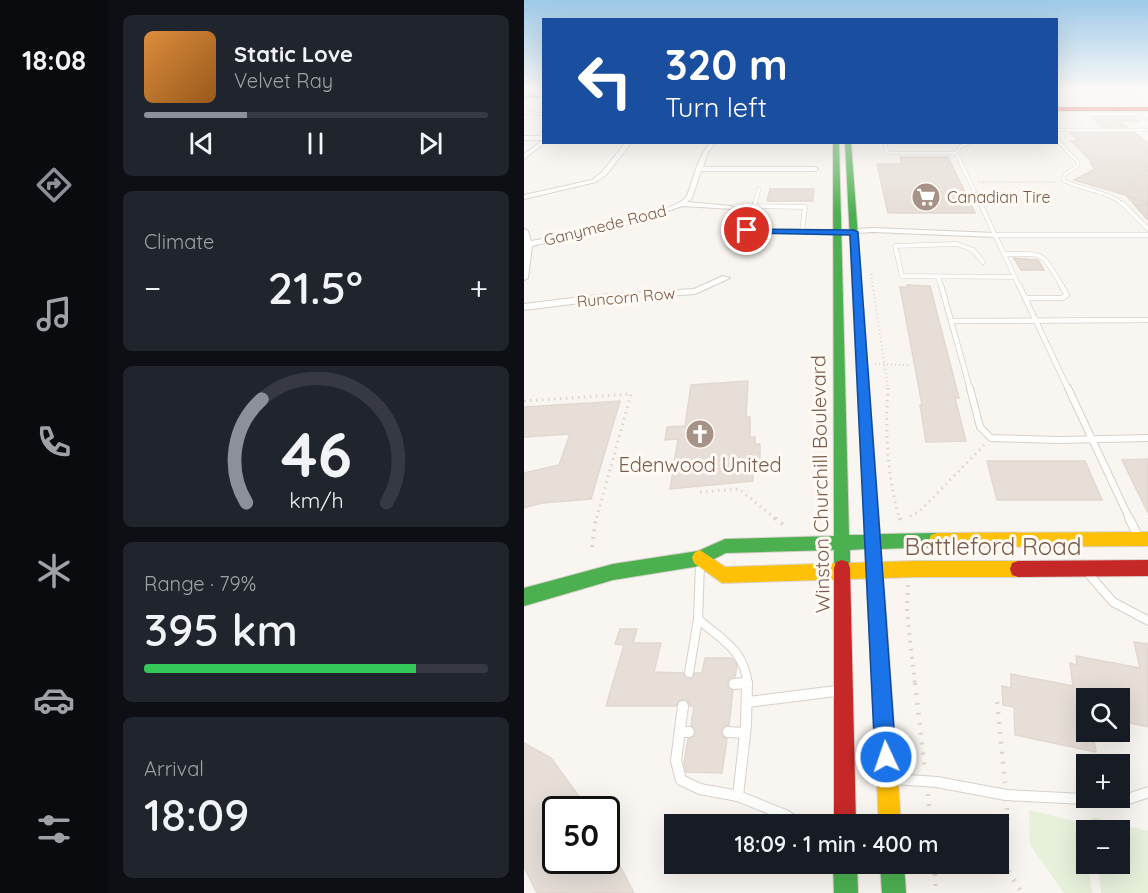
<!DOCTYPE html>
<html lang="en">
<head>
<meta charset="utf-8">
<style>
	body { margin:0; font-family:Quicksand,sans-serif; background:#20242c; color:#f1f3f6; height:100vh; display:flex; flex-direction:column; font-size:22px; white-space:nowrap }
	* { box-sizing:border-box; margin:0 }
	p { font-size:20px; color:#9ea1a6 }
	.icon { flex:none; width:33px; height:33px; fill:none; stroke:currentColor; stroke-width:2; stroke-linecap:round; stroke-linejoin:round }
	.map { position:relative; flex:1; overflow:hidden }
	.sheet { display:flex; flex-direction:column; gap:15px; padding:15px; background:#0d0f14; width:416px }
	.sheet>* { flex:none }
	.guide { position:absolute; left:18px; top:18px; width:516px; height:126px; border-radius:0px; box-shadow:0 6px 24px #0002; background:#1a4fa0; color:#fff; overflow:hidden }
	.fabs { position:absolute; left:552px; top:688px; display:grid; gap:12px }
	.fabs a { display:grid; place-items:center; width:54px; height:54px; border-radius:0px; background:#171b24; box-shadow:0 6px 24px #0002; font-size:30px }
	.speed { position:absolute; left:18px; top:796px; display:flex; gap:12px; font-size:30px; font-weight:700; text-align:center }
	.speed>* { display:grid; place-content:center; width:78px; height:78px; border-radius:50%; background:#171b24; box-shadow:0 6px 24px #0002; line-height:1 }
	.speed .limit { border:3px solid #111; border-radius:9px; background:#fff; color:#111 }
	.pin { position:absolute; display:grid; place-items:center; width:51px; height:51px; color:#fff; margin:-26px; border:3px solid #fff; border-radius:50%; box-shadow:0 2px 6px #0007 }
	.me { position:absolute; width:66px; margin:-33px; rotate:357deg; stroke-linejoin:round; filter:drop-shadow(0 0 4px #0008) }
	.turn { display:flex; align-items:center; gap:21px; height:126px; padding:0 24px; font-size:27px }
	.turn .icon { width:78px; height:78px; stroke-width:2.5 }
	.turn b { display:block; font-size:42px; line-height:51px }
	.big { font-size:45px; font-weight:600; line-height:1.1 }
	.sheet .widget { flex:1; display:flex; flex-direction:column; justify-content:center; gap:9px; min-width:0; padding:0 21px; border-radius:9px; background:#20242c }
	.sheet .dial { align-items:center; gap:0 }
	.dial svg { height:156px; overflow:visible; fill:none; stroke:#363941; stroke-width:7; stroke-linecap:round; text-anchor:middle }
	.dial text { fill:#f1f3f6; stroke:none }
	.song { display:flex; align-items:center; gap:18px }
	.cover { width:72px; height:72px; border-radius:9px; background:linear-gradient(135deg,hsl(30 70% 55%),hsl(30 70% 35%)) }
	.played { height:6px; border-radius:3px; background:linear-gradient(90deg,#8c9099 30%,#363941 30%) }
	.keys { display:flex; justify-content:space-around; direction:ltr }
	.heat { display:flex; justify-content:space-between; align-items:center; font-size:33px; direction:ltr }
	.charge { height:9px; border-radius:4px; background:linear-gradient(90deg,#34c759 79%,#363941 0) }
	.trip { position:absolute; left:140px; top:814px; width:345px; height:60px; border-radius:0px; background:#171b24; box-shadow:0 6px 24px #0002; font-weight:600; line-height:60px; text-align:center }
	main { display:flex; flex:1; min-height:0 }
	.tabs { display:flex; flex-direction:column; width:108px; justify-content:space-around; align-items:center; background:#090b0e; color:#9ea1a6 }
	.tabs .icon { width:42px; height:42px }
	.tabs .on { color:#8c9099 }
	.tabs b { font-size:27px; color:#f1f3f6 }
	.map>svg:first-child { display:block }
	.green { fill:#e7f0db }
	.building { fill:#e6ded7; stroke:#e2d8d2; stroke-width:1.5 }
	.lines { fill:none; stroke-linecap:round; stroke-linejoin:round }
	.lane-far6-casing { stroke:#d7d1cb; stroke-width:3 }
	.lane-far5-casing { stroke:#d7d1cb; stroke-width:4 }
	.lane-far4-casing { stroke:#d7d1cb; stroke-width:5 }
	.lane-far3-casing { stroke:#d7d1cb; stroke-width:6 }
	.lane-far2-casing { stroke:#d7d1cb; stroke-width:8 }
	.lane-far1-casing { stroke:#d7d1cb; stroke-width:10 }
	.lane-casing { stroke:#d7d1cb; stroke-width:12 }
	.street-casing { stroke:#d7d1cb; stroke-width:2 }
	.fast-casing { stroke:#d9d2cb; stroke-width:2 }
	.slow-casing { stroke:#d9d2cb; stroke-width:2 }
	.jam-casing { stroke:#d9d2cb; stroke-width:2 }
	.path-far4 { stroke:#dcd5d0; stroke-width:1.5; stroke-dasharray:1 1.5; stroke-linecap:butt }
	.path-far3 { stroke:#dcd5d0; stroke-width:2; stroke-dasharray:1 3; stroke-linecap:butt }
	.path-far2 { stroke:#dcd5d0; stroke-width:3; stroke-dasharray:1.5 4.5; stroke-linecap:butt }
	.path-far1 { stroke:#dcd5d0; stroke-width:4; stroke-dasharray:2 6; stroke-linecap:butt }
	.path { stroke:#dcd5d0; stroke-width:4.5; stroke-dasharray:2 8; stroke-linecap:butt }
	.lane-far6 { stroke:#fefefd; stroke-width:2 }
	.lane-far5 { stroke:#fefefd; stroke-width:3 }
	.lane-far4 { stroke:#fefefd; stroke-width:4 }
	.lane-far3 { stroke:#fefefd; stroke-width:4.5 }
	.lane-far2 { stroke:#fefefd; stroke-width:6 }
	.lane-far1 { stroke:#fefefd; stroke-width:8 }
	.lane { stroke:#fefefd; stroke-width:10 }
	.street { fill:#fefefd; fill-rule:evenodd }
	.fast { fill:#4caf50; fill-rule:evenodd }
	.slow { fill:#ffc107; fill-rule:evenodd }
	.jam { fill:#c62828; fill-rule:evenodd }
	.route { fill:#1a73e8; stroke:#114b97; stroke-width:1.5 }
	.labels { text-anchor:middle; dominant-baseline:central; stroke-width:6; stroke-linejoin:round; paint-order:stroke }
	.far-poi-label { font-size:16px; fill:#7a5c4d; stroke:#fffaf3; text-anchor:start }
	.far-street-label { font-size:16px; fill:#7a5c4d; stroke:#fffaf3 }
	.poi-label { font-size:20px; fill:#7a5c4d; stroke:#fffaf3 }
	.street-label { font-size:20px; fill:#7a5c4d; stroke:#fffaf3 }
	.near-street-label { font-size:24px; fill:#7a5c4d; stroke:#fffaf3 }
</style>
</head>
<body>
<main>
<nav class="tabs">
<b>18:08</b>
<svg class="icon on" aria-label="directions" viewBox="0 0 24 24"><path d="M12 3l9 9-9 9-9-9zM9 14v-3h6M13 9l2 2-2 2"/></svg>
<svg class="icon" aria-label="music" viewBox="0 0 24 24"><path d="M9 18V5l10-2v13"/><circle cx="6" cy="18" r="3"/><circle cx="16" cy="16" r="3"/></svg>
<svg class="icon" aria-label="phone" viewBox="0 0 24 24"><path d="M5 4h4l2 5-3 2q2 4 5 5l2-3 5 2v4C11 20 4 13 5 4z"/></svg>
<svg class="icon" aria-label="climate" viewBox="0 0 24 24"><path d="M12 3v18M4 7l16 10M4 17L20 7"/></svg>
<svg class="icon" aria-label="car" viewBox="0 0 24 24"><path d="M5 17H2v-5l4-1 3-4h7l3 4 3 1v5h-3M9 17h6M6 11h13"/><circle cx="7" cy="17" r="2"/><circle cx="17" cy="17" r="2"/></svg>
<svg class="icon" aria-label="filters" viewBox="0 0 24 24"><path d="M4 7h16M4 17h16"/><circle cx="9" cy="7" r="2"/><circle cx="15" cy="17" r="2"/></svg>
</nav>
<section class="sheet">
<div class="widget">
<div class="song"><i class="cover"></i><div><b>Static Love</b><p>Velvet Ray</p></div></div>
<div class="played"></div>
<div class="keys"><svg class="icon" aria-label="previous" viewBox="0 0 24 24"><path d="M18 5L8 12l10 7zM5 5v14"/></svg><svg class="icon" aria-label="pause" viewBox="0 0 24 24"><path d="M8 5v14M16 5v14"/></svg><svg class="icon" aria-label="next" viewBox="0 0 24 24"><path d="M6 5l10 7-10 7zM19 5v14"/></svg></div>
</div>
<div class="widget"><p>Climate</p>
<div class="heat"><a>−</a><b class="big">21.5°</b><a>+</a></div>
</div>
<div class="widget dial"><svg viewBox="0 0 100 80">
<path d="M14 69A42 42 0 1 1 86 69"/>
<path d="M14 69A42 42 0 0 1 22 16" stroke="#8c9099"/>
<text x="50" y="56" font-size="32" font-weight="700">46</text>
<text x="50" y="72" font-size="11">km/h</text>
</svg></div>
<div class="widget"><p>Range · 79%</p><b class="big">395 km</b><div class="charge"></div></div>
<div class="widget"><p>Arrival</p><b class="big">18:09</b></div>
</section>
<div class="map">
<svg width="625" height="893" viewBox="0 0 625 893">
	<rect width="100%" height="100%" fill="#f9f5f0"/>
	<g class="green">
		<polygon points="505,810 559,823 568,893 540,893 506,845"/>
		<polygon points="568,817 624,831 624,893 577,893 574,864 596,864 596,831 570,831"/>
	</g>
	<g class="building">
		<polygon points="541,89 578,89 589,99 535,99 552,97"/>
		<polygon points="587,89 600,89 619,102 602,102"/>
		<polygon points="568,117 608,117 614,121 596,121 603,127 578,127"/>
		<polygon points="547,133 611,133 624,144 624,220 602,195 550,180 571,169 566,163 569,163 547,141 554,141"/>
		<polygon points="376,157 424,157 451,213 364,213 353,164 378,164"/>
		<polygon points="246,189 290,189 289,201 243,201"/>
		<polygon points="490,258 514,260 520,270 497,270"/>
		<polygon points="383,285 406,286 435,398 431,398 442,441 402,442 396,405 398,405 376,287 383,287"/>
		<polygon points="224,381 222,417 226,417 226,438 231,437 231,444 236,444 236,471 229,472 229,481 146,489 154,439 141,440 143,427 161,426 167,385"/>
		<polygon points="96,401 67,499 18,503 0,508 0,473 35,465 46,434 0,437 0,407"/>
		<polygon points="624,459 624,513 598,460"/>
		<polygon points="463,461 561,461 578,500 473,500"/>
		<polygon points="96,629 113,629 109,643 137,643 130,672 159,673 162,678 167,679 171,673 178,673 181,658 208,658 213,665 211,677 205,679 203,684 205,689 209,691 205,725 200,726 197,731 198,736 203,739 198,773 162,772 160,763 164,739 169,738 172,733 167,725 170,706 166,706 163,700 156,700 152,706 82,706 100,645 91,644"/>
		<polygon points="610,642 624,644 624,727 596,721 596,699 562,699 562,732 569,735 572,752 491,735 490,707 479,705 478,686 487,688 487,674 549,686 546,663 553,665 552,656 616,668"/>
		<polygon points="0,743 27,758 65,810 32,810 32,861 82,861 82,839 110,893 13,893 0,867"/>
	</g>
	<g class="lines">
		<g class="lane-far6-casing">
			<g id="lane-far6">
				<polyline points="581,89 602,106"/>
				<polyline points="532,102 598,103"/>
				<polyline points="532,113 549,114 560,124 555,125"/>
				<polyline points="532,130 625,130"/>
				<polyline points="577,130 559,114 613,114 625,122"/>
				<polyline points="532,139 534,141"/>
			</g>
		</g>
		<g class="lane-far5-casing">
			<g id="lane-far5">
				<path d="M532,139L554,162V166L541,174L539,180C557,190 585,191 599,205"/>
				<polyline points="361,142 363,153 432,153"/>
				<polyline points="447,142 436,147 432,153 457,205"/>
				<polyline points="230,205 235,189"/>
			</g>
		</g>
		<g class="lane-far4-casing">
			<g id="lane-far4">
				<polyline points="231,203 223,230 313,232"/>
				<polyline points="456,203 495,286"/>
				<polyline points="598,203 625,230"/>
				<polyline points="229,206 281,207 278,232"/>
				<polyline points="471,235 625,235"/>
				<path d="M480,254C522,254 516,250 538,286"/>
				<polyline points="459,262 449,250 433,244 371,246 378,276 491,277"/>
				<polyline points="414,277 417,286"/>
			</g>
		</g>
		<g class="lane-far3-casing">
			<g id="lane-far3">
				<polyline points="417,285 446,389"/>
				<polyline points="495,285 544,389"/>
				<polyline points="501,298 538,298 543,295 537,285"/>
				<polyline points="429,321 625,320"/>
			</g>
		</g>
		<g class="lane-far2-casing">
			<g id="lane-far2">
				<polyline points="446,388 456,427 467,438 535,440 625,438"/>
				<polyline points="544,388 606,520"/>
			</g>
		</g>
		<g class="lane-far1-casing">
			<g id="lane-far1">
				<polyline points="605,518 614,536"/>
				<path d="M176,565L174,619C199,641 220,649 224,685"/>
				<polyline points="563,572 589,602 625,621"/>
				<polyline points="165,673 174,619"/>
				<polyline points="210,684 223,683"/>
			</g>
		</g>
		<g class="lane-casing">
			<g id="lane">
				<polyline points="223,683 222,725 214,796 261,815 278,825"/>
				<polyline points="210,684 221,683"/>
				<polyline points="224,702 312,691"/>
				<polyline points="159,706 152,761 157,780 176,789 214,796"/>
				<polyline points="156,732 165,732"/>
				<polyline points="204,732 221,733"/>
				<polyline points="370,779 413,782 482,795 598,801 625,792"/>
			</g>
		</g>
		<g class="street-casing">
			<g id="street">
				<polygon points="0,112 20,113 20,115 0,114"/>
				<rect x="0" y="136" width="20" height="4"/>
				<polygon points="18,141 22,142 0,159 0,154"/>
				<polygon points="102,142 108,142 82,175 72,182 0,199 0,195 68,180 78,172"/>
				<path d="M187,142H192L184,152L179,167H291L294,169L291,171H177L168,198L163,202L207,206L210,208L209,209L158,206L117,221L8,246L4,278L0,280V229L4,231L7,241C34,236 148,215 162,197C164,194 166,187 167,184C172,169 176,154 187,142Z"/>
				<polygon points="349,228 471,233 475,235 471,237 349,232 313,234 309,232 313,230"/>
				<polygon points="199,276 206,278 171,294 73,301 0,310 0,304 73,295 170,289"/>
			</g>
		</g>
		<g class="fast-casing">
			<g id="fast">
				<polygon points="0,95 20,96 20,98 0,97"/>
				<polygon points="309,142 315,142 325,535 341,535 321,142 327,142 356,534 413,533 419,535 421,540 419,545 413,547 357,549 363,625 360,631 354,634 348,631 345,625 341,549 326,550 326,568 324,574 318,576 312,574 310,568 310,550 202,553 176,566 89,580 0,606 0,588 89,564 174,551 201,539 310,536"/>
				<polygon points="309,864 333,864 334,893 310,893"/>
				<polygon points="356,864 380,864 382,893 358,893"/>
			</g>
		</g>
		<g class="slow-casing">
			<g id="slow">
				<polygon points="625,532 625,546 413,547 407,545 405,540 407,535 413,533"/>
				<polygon points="176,550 201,567 391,561 494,561 500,563 502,569 500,575 494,577 391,577 198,583 170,563 168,558 170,553"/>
				<polygon points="354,616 360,619 363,625 377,825 355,825 345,625 348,619"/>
			</g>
		</g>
		<g class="jam-casing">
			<g id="jam">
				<rect x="532" y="107" width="93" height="4"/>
				<polygon points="318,560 324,562 326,568 332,825 310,825 310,568 312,562"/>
				<polygon points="625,560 625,576 494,577 488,575 486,569 488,563 494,561"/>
			</g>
		</g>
		<g class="path-far4">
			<polyline points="619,89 625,93"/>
			<polyline points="573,166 625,166"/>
			<polyline points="454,182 532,182"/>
			<polyline points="595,192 625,169"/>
			<polyline points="606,197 625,203"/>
		</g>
		<g class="path-far3">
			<polyline points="611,205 625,205"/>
			<polyline points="347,274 364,389"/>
			<polyline points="351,364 384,365"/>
		</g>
		<g class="path-far2">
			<path d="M364,388C361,431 363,478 376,520"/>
			<polyline points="0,401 107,394 72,520"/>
			<polyline points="176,492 215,489 253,520"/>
			<polyline points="386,516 396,511 460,445"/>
		</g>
		<g class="path-far1">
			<polyline points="251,518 262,527"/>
			<polyline points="376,518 378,525"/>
			<polyline points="68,547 72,518"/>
			<polyline points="384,585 383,611 391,685"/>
		</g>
		<g class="path">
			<polyline points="391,683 401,770"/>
			<polyline points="473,702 481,783"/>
			<polyline points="404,794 407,825"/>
			<polyline points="474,848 484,826 483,807"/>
			<polyline points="474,854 498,893"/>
			<polyline points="410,864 412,893"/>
		</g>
		<use href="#lane-far6" class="lane-far6"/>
		<use href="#lane-far5" class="lane-far5"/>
		<use href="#lane-far4" class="lane-far4"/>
		<use href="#lane-far3" class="lane-far3"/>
		<use href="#lane-far2" class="lane-far2"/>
		<use href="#lane-far1" class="lane-far1"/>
		<use href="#lane" class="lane"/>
		<use href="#street" class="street"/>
		<use href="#fast" class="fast"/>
		<use href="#slow" class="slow"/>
		<use href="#jam" class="jam"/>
	</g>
	<linearGradient id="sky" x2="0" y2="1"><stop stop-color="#9ec9e9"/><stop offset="0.42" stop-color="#fcfaf8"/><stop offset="1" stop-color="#fcfaf8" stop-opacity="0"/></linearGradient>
	<rect width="625" height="214" fill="url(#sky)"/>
	<polygon class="route" points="220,229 330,230 334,232 372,757 369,764 362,767 354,764 351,757 326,235 223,233 220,232"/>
	<defs>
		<g id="supermarket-disc" transform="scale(1.5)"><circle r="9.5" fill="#a69286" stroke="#fffaf3"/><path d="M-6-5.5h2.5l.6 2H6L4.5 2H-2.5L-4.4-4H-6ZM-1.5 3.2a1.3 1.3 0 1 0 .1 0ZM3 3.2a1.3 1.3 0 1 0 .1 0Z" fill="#fff"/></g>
		<g id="church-disc" transform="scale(1.5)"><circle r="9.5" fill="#a69286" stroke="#fffaf3"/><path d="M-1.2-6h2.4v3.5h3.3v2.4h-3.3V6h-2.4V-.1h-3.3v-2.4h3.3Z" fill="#fff"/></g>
	</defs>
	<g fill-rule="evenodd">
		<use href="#supermarket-disc" x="402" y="197"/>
		<use href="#church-disc" x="176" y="434"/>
	</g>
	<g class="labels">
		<g class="far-poi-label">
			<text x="423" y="197">Canadian Tire</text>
		</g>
		<g class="far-street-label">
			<text transform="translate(81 225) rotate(-14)">Ganymede Road</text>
			<text transform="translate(102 297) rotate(-5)">Runcorn Row</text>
		</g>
		<g class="poi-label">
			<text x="176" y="464">Edenwood United</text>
		</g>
		<g class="street-label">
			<text transform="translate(296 484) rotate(-91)">Winston Churchill Boulevard</text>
		</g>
		<g class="near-street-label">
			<text x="469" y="546">Battleford Road</text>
		</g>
	</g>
</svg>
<div class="fabs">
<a><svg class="icon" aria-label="search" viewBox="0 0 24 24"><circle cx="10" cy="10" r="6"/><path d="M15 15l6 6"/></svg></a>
<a>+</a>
<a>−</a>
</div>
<div class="speed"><div class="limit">50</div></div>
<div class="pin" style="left:223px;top:230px;background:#d93025"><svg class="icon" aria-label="arrive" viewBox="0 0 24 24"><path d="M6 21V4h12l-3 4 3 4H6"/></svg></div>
<svg class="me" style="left:362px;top:757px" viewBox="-20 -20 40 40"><circle r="17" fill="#1a73e8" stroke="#fff" stroke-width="3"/><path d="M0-11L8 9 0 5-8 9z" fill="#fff"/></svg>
<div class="trip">18:09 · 1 min · 400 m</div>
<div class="guide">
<div class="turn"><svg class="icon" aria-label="left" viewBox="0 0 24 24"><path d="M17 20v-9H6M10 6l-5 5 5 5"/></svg><div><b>320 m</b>Turn left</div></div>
</div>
</div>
</main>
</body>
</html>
